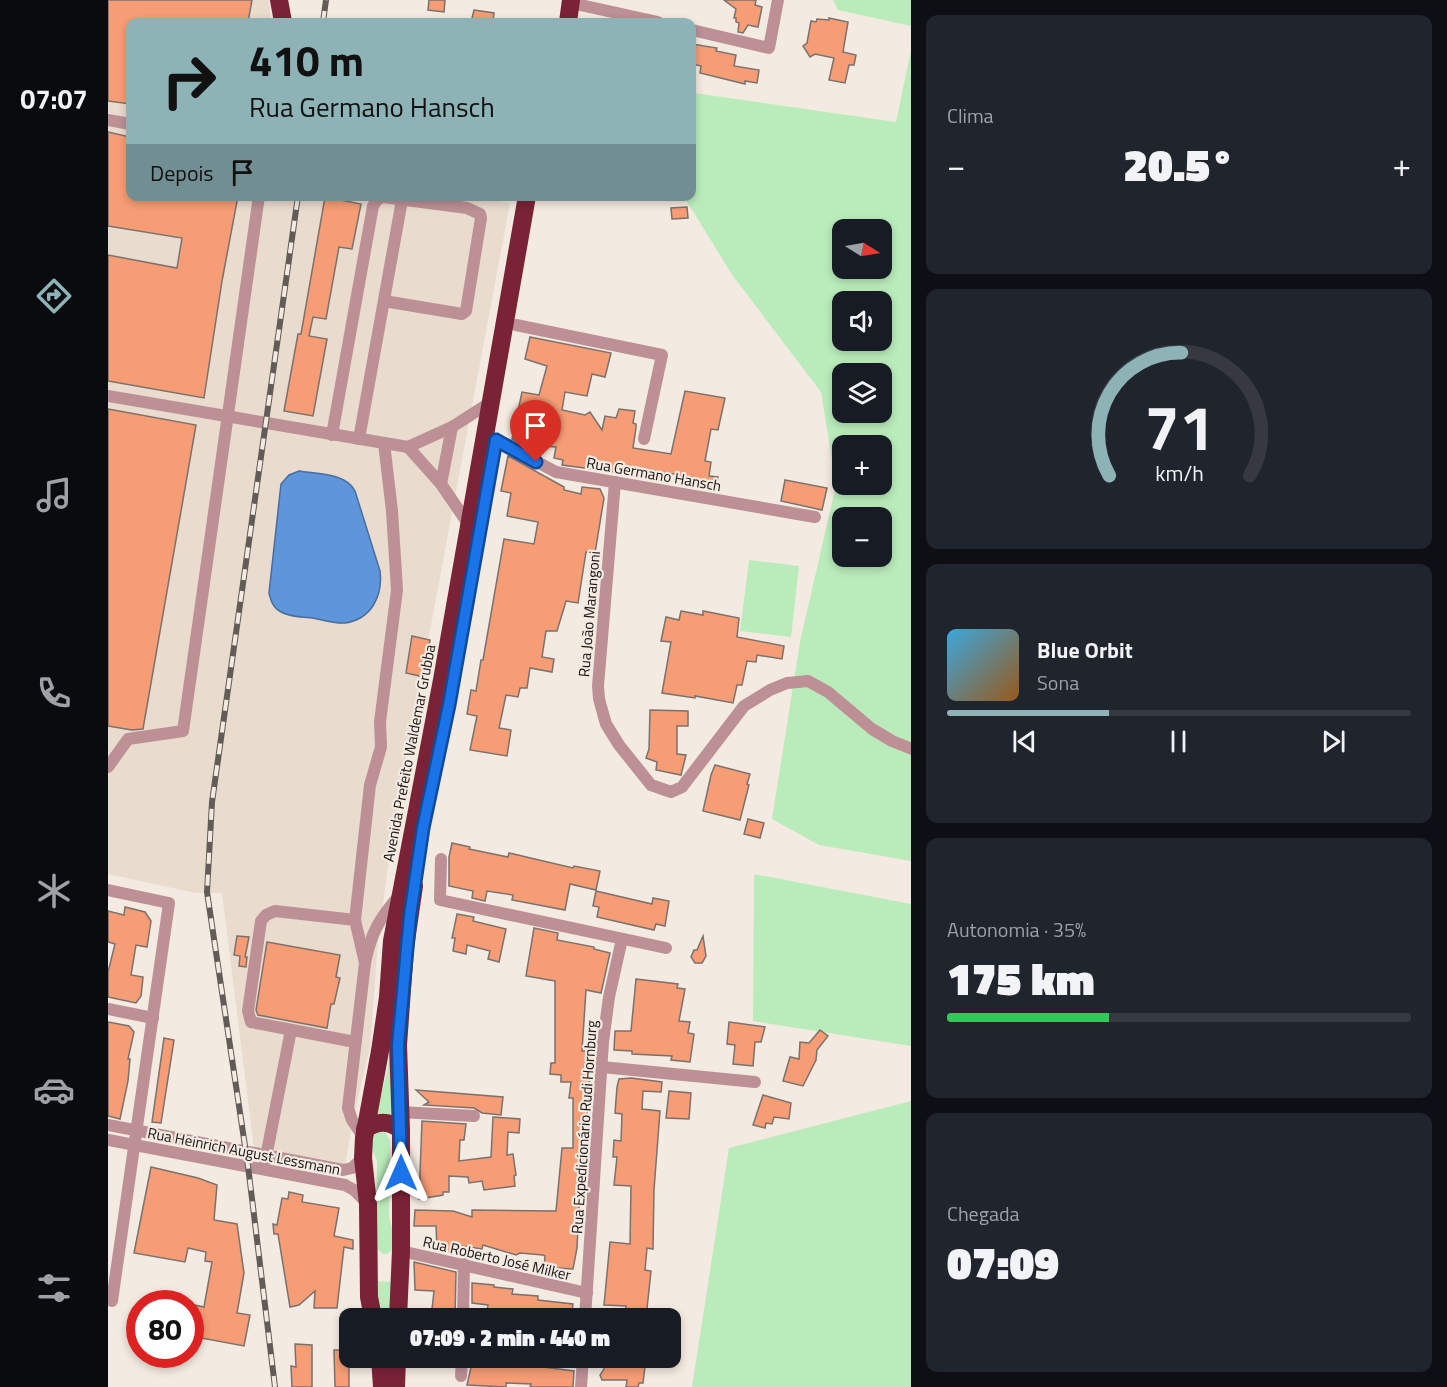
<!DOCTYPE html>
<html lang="pt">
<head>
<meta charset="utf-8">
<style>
	body { margin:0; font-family:"Titillium Web",sans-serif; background:#20242c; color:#f1f3f6; height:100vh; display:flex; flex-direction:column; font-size:22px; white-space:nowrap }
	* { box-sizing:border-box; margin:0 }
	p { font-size:20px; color:#9ea1a6 }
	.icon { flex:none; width:33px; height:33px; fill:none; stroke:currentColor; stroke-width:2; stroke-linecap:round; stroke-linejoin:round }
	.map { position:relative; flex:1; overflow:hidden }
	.drawer { display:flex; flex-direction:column; gap:15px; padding:15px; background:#0d0f14; width:536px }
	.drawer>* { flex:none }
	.hud { position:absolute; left:18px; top:18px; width:570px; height:183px; border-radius:12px; box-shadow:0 3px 9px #0003; background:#8eb3b7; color:#111; overflow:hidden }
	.needle { width:39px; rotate:101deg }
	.tools { position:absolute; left:724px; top:219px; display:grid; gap:12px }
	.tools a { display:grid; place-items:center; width:60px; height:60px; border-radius:12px; background:#171b24; box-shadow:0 3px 9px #0003; font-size:30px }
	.speed { position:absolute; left:18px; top:1290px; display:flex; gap:12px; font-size:30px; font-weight:700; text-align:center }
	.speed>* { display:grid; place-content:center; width:78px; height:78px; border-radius:50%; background:#171b24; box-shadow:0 3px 9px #0003; line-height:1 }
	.speed .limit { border:9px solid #d22; background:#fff; color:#111 }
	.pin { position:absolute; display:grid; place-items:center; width:51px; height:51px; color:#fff; margin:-62px -26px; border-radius:50% 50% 50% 0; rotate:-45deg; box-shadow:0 0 6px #0007 }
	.pin .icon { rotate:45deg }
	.me { position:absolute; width:66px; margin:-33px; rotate:0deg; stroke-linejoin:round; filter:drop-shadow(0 0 4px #0008) }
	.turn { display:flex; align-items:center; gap:21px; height:126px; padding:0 24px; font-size:27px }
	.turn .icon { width:78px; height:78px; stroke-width:2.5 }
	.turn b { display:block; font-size:42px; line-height:51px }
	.then { display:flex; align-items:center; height:57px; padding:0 24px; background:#0003; gap:12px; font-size:22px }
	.big { font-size:45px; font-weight:800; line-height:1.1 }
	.drawer .tile { flex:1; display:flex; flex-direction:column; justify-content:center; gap:9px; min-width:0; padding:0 21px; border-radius:12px; background:#20242c }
	.drawer .dial { align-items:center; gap:0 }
	.dial svg { height:156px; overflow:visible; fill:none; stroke:#363941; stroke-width:7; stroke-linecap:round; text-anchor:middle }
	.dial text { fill:#f1f3f6; stroke:none }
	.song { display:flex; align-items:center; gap:18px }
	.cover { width:72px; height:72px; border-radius:9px; background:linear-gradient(135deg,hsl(200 70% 55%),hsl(30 70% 35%)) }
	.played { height:6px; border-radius:3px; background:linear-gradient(90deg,#8eb3b7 35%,#363941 35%) }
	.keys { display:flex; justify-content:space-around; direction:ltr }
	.heat { display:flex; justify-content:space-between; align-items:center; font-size:33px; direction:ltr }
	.charge { height:9px; border-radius:4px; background:linear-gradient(90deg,#34c759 35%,#363941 0) }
	.trip { position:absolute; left:231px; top:1308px; width:342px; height:60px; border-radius:12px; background:#171b24; box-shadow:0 3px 9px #0003; font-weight:800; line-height:60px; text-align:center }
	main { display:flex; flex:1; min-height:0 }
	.menu { display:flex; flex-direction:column; width:108px; justify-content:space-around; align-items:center; background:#090b0e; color:#9ea1a6 }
	.menu .icon { width:42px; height:42px }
	.menu .selected { color:#8eb3b7 }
	.menu b { font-size:27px; color:#f1f3f6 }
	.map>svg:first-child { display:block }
	.built { fill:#e9dbcd }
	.green { fill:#baecbb; fill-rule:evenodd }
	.water { fill:#5f95db; stroke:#496e9e; stroke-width:1.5 }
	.building { fill:#f69d75; stroke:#7b716d; stroke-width:1.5 }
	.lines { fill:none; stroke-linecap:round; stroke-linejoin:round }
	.minor { stroke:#bc9095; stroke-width:12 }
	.highway { stroke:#7a2336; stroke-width:18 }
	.rail-casing { stroke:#615c58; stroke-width:6 }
	.rail { stroke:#f3eae1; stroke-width:4; stroke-dasharray:11; stroke-linecap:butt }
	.route-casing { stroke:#114b97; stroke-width:15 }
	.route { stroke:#1a73e8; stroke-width:10 }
	.labels { text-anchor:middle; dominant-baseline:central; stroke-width:4.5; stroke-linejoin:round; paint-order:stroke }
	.street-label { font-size:15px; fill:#161311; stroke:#f3eae1 }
</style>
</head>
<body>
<main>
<nav class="menu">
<b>07:07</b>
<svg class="icon selected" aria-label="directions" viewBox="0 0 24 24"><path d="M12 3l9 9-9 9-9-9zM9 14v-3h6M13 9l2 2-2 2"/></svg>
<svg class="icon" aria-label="music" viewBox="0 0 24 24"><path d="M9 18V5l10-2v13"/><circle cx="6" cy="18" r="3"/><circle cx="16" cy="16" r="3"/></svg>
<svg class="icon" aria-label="phone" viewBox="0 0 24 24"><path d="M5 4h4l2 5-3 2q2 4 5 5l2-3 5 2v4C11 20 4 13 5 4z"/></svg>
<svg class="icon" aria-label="climate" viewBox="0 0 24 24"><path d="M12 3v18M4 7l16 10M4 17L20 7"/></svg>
<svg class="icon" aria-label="car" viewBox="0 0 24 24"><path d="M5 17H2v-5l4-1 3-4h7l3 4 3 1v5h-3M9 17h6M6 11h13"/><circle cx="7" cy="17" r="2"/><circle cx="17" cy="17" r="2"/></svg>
<svg class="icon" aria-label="filters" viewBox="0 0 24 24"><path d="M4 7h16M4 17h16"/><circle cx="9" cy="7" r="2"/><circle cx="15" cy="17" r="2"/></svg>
</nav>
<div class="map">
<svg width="804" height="1387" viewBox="0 0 804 1387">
	<rect width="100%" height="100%" fill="#f3eae1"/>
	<polygon class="built" points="0,0 161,0 163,22 22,22 22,196 356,196 402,203 286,823 270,941 262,1047 245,1119 237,1166 146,1148 114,893 88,893 0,874"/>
	<g class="green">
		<polygon points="725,0 803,0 803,26 730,10"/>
		<path d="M803,50V861L711,845L664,819L692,642L728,485L713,392L625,276L576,197L584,196V113L586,93L788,122ZM735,230H774V268H735ZM735,302H774V340H735ZM735,374H774V412H735ZM735,446H774V484H735ZM735,518H774V556H735Z"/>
		<polygon points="641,560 691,566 683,637 632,631"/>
		<polygon points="646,874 803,904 803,1046 645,1021"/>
		<polygon points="283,1048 287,1106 283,1117 268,1115 279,1072"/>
		<polygon points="803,1101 803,1387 584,1387 621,1148"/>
		<path d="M277,1132L282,1140L281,1218L287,1239L284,1250L279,1254H275L268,1248L269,1160C265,1150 259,1143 268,1133Z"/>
		<polygon points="265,1281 286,1282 283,1318 271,1318"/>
	</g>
	<path class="water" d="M191,471C209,474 238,473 247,491L272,571C275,595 264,619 237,623C228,624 215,620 205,618C196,617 181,617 173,612C165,608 163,601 161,593L173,484L181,475Z"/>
	<g class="building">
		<polygon points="0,0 144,0 140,22 22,22 22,104 0,101"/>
		<polygon points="321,0 337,0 336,12 320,10"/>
		<polygon points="616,0 648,0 647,5 654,7 650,27 640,25 635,33 630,32 631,23 628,22 628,18 626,18 628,9"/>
		<polygon points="366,10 386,13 385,22 363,22"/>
		<polygon points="721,18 740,22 735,52 748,55 746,65 741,65 737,83 721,80 726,58 707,54 702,57 695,46 699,43 703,21 708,22 709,19 721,20"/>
		<polygon points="584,44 609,48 608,51 628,55 626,66 651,70 649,83 637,81 637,84 592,73 593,66 584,64"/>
		<polygon points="0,132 22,137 22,196 130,196 114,281 96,398 0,381 0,255 69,268 74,238 0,226"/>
		<polygon points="217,197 253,204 244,249 231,247 218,319 205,317 201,336 219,339 205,416 176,411 190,334 193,334"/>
		<polygon points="579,207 580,218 564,219 563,208"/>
		<polygon points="422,337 503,353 497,377 484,374 479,396 457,392 454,410 477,415 482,412 494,430 497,416 508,418 511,409 527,411 525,423 528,424 528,428 525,448 563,454 577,391 617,398 610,430 603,429 597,461 603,462 601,476 610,477 608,490 588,487 589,478 542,470 541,474 508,468 507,472 454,465 455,460 446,458 448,447 424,445 424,450 404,439 414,392 431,395 439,366 417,359"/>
		<polygon points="0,409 88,425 35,729 24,730 0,726"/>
		<polygon points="400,456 456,487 456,490 473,494 474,487 492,489 496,498 487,553 478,552 470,603 458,601 449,631 438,631 434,657 446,659 444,672 422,668 419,688 412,688 410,697 398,695 391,728 403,730 399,756 362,750 369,716 359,714 363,690 368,691 373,660 375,660 396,539 426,544 430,522 399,516 403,493 393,491"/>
		<polygon points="677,480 719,488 714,510 673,501"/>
		<polygon points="573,611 595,615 595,611 631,618 629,637 676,646 674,659 649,655 648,662 639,661 634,685 629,685 625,703 587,696 587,698 554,693 563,642 553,641 558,617 571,620"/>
		<polygon points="304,636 322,640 316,677 298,673"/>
		<polygon points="542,710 580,711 580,726 569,726 569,754 578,755 573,775 548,770 549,762 538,758 541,749"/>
		<polygon points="607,765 642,774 639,784 641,785 632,820 595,811 603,775"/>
		<polygon points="640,819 656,823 652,838 636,834"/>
		<polygon points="344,843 362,847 361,849 400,857 401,853 465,868 466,866 492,871 488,890 462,884 457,910 404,900 405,895 379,891 377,901 364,898 365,891 341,886 341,857"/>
		<polygon points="488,891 544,904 545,898 561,901 557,926 548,924 546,930 489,917 491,907 485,906"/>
		<polygon points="17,907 37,912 43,921 39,947 28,945 23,975 35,977 33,996 28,1003 0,997 0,972 7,944 0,942 0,911 16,915"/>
		<polygon points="349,914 366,917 365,921 398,929 391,962 380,959 382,951 359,945 358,954 345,951 347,938 344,938"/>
		<polygon points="426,928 450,933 449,940 486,947 486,949 502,953 493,993 478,990 474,1051 482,1051 479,1078 482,1078 476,1153 479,1153 479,1168 475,1167 472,1188 469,1248 465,1269 436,1267 437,1256 435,1255 412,1253 408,1255 375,1245 374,1249 348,1245 348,1253 329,1249 328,1226 306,1226 307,1210 345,1211 364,1217 364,1210 448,1211 454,1148 465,1148 465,1098 461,1098 463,1082 453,1082 453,1075 442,1074 443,1063 447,1063 447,981 418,976"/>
		<polygon points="129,936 141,937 137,957 139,957 138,967 131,966 132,956 126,955"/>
		<polygon points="595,936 598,956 594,963 587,963 583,957 586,950 589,950"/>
		<polygon points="159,942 232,955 228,977 232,978 226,1004 223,1004 219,1028 150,1015 148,1010"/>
		<polygon points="528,979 570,984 569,988 577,989 571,1021 582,1022 580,1033 586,1034 582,1062 563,1060 564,1056 524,1054 524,1051 506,1050 507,1031 523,1031"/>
		<polygon points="0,1022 21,1026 26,1032 20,1059 22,1059 20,1081 12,1119 0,1116"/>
		<polygon points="621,1022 657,1027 653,1042 647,1042 645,1066 625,1064 627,1045 619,1044"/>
		<polygon points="712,1030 720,1036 709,1050 708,1060 695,1086 675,1081 682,1057 691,1059 692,1042 701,1043"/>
		<polygon points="56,1038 66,1040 53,1123 44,1122"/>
		<polygon points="523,1078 554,1082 553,1092 535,1091 534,1109 552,1111 546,1190 545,1249 539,1248 537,1270 543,1271 538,1318 516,1318 518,1306 496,1305 502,1242 522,1244 523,1186 506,1185 509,1157 505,1157 506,1140 513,1141 514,1114 507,1113 509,1087 511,1079"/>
		<polygon points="308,1090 395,1097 393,1115 374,1113 366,1108 316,1105 321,1102"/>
		<polygon points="561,1091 583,1093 581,1119 558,1118"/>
		<polygon points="655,1095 683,1103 681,1119 666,1117 664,1124 658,1123 657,1128 645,1125"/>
		<polygon points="385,1117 412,1119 411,1133 400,1132 399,1155 405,1154 408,1175 406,1176 407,1186 376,1190 374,1181 361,1183 360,1177 341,1176 341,1192 335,1192 335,1195 311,1199 314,1121 358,1124 356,1140 352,1140 351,1161 383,1157"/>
		<polygon points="43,1167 90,1178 109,1185 106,1220 129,1224 136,1273 129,1313 142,1315 136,1346 82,1336 82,1304 96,1307 104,1262 97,1261 98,1252 80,1248 77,1262 26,1253"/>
		<polygon points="181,1192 195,1195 194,1202 231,1208 226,1236 245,1240 245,1249 236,1247 229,1308 206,1308 207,1291 191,1305 182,1307 170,1234 166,1234 165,1224 169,1225 174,1198 180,1199"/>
		<polygon points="306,1262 348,1272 347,1318 323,1318 326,1291 307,1290"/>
		<polygon points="364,1283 386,1285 386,1287 405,1289 404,1294 430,1296 430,1300 465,1304 463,1318 378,1318 380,1305 364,1303"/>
		<polygon points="187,1344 204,1345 204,1387 184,1387 183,1366 188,1367"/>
		<polygon points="226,1350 241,1350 241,1387 227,1387"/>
		<polygon points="365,1358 397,1358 397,1362 466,1371 465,1387 422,1387 423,1384 398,1383 398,1387 359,1385"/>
		<polygon points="497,1358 538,1358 535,1383 531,1383 530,1387 518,1387 519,1380 494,1380 492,1375 496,1369"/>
	</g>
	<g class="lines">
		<g class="minor">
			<polyline points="463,3 550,22"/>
			<polyline points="584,30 661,48 670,0"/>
			<polyline points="0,120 22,124"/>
			<polyline points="408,325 554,355 536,439"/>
			<polyline points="0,396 300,447"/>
			<polyline points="224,435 265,206 269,200 275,197 359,208 372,214 373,218 358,311 354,314 276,301"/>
			<polyline points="251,439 294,200"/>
			<polyline points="388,440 448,472 707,517"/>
			<polyline points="507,482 490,686 491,699 498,724 511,745 543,785 563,792 574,787 636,706 662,690 679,683 700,681 720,692 764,729 784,741 804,749"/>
			<polyline points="333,484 344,427"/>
			<polyline points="361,525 333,484 300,447 344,427 383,402"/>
			<polyline points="0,767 20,739 75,731 151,196"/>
			<polyline points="333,859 332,900 558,948"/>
			<polyline points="0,890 61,903 4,1301"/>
			<polyline points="247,920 262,785 273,747 272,722 289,590 284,511 276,443"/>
			<polyline points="0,1009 45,1018"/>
			<polyline points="247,1042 143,1022 140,1011 153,921 158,915 167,911 247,920 257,963"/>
			<polyline points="494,1067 647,1082"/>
			<polyline points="292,1112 366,1116"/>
			<polyline points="0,1125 235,1170 244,1168 255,1158"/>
			<path d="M256,1138L244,1120L240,1108L257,963C263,933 271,919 291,896"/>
			<polyline points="0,1140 237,1185 246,1190 260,1204"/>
			<polyline points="157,1162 183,1030"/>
			<polyline points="293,1251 479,1293"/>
			<polyline points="355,1318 356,1264"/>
			<polyline points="477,1318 495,1042 501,997 514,939"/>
			<polyline points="353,1376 354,1358"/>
			<polyline points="473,1387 475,1358"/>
		</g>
		<g class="highway">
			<polyline points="171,0 175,22"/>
			<polyline points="460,22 463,0"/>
			<path d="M257,1129C270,1121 280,1120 293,1130"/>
			<polyline points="265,1318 261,1297 260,1204 255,1158 256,1138 272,1051 280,997 284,941 334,680 419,196"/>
			<polyline points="290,1318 293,1251 293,1130 290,1045 297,948 306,886"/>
			<polyline points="272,1358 274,1387"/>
			<polyline points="288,1387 289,1358"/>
		</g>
		<g class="rail-casing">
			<g id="rail">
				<polyline points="215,22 218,0"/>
				<polyline points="167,1387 140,1166 99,892 104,802 190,196"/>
			</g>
		</g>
		<use href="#rail" class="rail"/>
	</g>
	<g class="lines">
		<g class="route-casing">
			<polyline id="route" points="293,1173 290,1045 302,916 315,828 341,705 388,440 428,462"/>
		</g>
		<use href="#route" class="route"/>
	</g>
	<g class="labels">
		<g class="street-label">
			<text transform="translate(546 474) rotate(10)">Rua Germano Hansch</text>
			<text transform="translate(481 614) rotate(-85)">Rua João Marangoni</text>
			<text transform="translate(301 753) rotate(-79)">Avenida Prefeito Waldemar Grubba</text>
			<text transform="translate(476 1127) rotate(-86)">Rua Expedicionário Rudi Hornburg</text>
			<text transform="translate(136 1151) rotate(11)">Rua Heinrich August Lessmann</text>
			<text transform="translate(389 1258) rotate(13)">Rua Roberto José Milker</text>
		</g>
	</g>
</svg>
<div class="tools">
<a><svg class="needle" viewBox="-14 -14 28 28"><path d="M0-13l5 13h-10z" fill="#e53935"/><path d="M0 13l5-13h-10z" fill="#9ea1a6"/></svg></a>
<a><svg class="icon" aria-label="sound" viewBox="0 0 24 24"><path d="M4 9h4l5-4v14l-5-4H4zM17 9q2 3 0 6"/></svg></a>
<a><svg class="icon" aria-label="layers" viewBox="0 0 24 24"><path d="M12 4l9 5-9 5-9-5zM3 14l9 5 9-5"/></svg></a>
<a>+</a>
<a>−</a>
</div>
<div class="speed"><div class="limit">80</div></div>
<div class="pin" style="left:428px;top:462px;background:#d93025"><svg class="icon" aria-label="arrive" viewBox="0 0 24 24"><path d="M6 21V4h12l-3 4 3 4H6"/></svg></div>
<svg class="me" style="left:293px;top:1173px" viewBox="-20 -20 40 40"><path d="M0-17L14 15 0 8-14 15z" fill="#1a73e8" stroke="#fff" stroke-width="4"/></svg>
<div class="trip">07:09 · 2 min · 440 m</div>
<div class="hud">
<div class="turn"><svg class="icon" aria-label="right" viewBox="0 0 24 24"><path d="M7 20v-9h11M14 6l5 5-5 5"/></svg><div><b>410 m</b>Rua Germano Hansch</div></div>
<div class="then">Depois<svg class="icon" aria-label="arrive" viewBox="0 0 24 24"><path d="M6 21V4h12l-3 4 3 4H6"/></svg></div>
</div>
</div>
<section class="drawer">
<div class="tile"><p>Clima</p>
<div class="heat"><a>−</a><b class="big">20.5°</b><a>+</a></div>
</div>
<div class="tile dial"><svg viewBox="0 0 100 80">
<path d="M14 69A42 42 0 1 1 86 69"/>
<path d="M14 69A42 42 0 0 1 51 6" stroke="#8eb3b7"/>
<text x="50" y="56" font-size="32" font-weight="700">71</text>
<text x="50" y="72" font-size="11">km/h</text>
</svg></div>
<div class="tile">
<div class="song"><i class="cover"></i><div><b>Blue Orbit</b><p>Sona</p></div></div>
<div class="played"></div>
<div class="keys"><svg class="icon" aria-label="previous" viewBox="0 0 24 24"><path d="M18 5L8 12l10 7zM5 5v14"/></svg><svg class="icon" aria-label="pause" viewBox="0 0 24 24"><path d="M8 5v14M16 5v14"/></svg><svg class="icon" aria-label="next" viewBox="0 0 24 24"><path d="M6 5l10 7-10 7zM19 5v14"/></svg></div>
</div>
<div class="tile"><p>Autonomia · 35%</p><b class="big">175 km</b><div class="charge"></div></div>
<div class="tile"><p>Chegada</p><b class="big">07:09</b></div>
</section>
</main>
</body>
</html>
